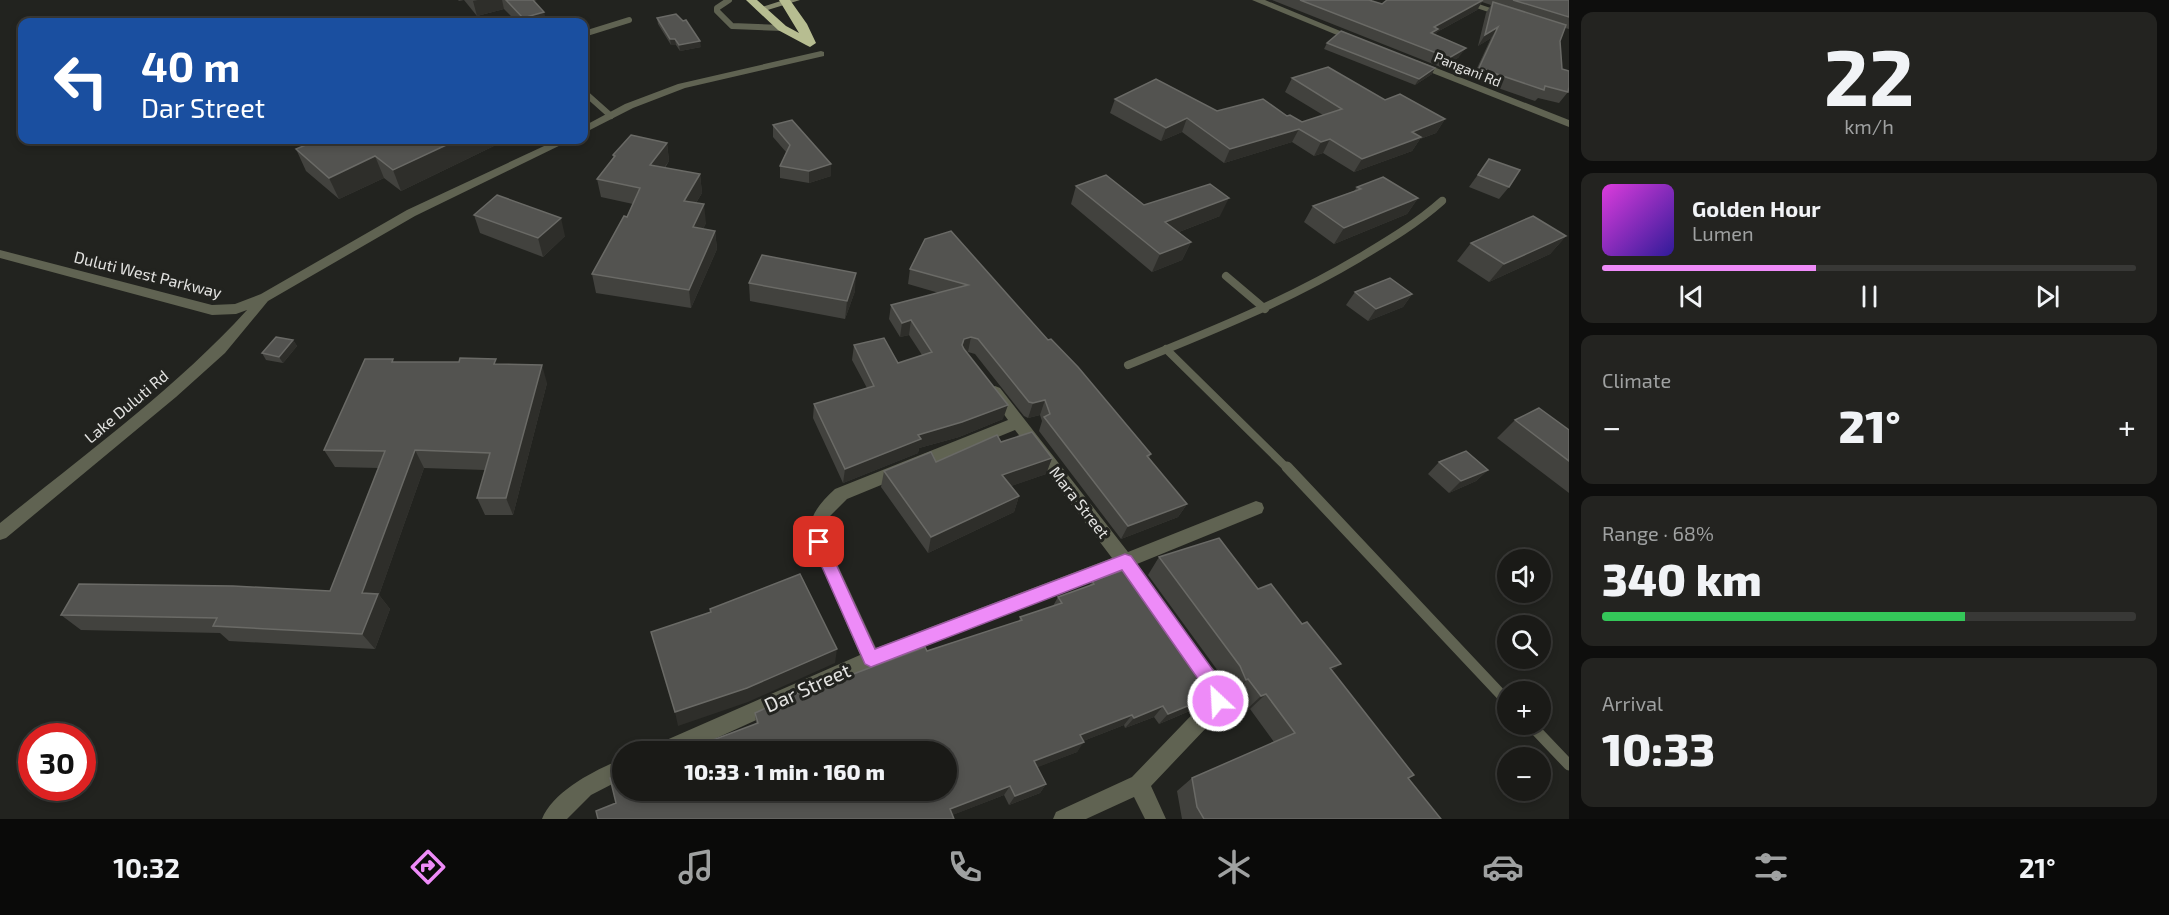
<!DOCTYPE html>
<html lang="en">
<head>
<meta charset="utf-8">
<style>
	body { margin:0; font-family:"Exo 2",sans-serif; background:#232320; color:#f1f3f6; height:100vh; display:flex; flex-direction:column; font-size:22px; white-space:nowrap }
	* { box-sizing:border-box; margin:0 }
	p { font-size:20px; color:#9fa1a1 }
	.icon { flex:none; width:33px; height:33px; fill:none; stroke:currentColor; stroke-width:2; stroke-linecap:round; stroke-linejoin:round }
	.map { position:relative; flex:1; overflow:hidden }
	.side { display:flex; flex-direction:column; gap:12px; padding:12px; background:#0e0e0d; width:600px }
	.side>* { flex:none }
	.top-card { position:absolute; left:18px; top:18px; width:570px; height:126px; border-radius:12px; box-shadow:0 3px 9px #0003,0 0 0 2px #383836; background:#1a4fa0; color:#fff; overflow:hidden }
	.controls { position:absolute; left:1497px; top:549px; display:grid; gap:12px }
	.controls a { display:grid; place-items:center; width:54px; height:54px; border-radius:50%; background:#1a1a17; box-shadow:0 3px 9px #0003,0 0 0 2px #383836; font-size:30px }
	.speed { position:absolute; left:18px; top:723px; display:flex; gap:12px; font-size:30px; font-weight:700; text-align:center }
	.speed>* { display:grid; place-content:center; width:78px; height:78px; border-radius:50%; background:#1a1a17; box-shadow:0 3px 9px #0003,0 0 0 2px #383836; line-height:1 }
	.speed .limit { border:9px solid #d22; background:#fff; color:#111 }
	.pin { position:absolute; display:grid; place-items:center; width:51px; height:51px; color:#fff; margin:-26px; border-radius:12px; box-shadow:0 3px 9px #0006 }
	.me { position:absolute; width:66px; margin:-33px; rotate:335deg; stroke-linejoin:round; filter:drop-shadow(0 0 4px #0008) }
	.turn { display:flex; align-items:center; gap:21px; height:126px; padding:0 24px; font-size:27px }
	.turn .icon { width:78px; height:78px; stroke-width:2.5 }
	.turn b { display:block; font-size:42px; line-height:51px }
	.big { font-size:45px; font-weight:800; line-height:1.1 }
	.side .card { flex:1; display:flex; flex-direction:column; justify-content:center; gap:9px; min-width:0; padding:0 21px; border-radius:12px; background:#232320 }
	.side .dial { align-items:center; gap:0 }
	.dial b { font-size:78px; line-height:1 }
	.song { display:flex; align-items:center; gap:18px }
	.cover { width:72px; height:72px; border-radius:9px; background:linear-gradient(135deg,hsl(300 70% 55%),hsl(250 70% 35%)) }
	.played { height:6px; border-radius:3px; background:linear-gradient(90deg,#ee8bf8 40%,#383836 40%) }
	.keys { display:flex; justify-content:space-around; direction:ltr }
	.heat { display:flex; justify-content:space-between; align-items:center; font-size:33px; direction:ltr }
	.charge { height:9px; border-radius:4px; background:linear-gradient(90deg,#34c759 68%,#383836 0) }
	.trip { position:absolute; left:612px; top:741px; width:345px; height:60px; border-radius:30px; background:#1a1a17; box-shadow:0 3px 9px #0003,0 0 0 2px #383836; font-weight:800; line-height:60px; text-align:center }
	.tabs { display:flex; height:96px; justify-content:space-around; align-items:center; background:#0a0a09; color:#9fa1a1 }
	.tabs .icon { width:42px; height:42px }
	.tabs .current { color:#ee8bf8 }
	.tabs b { font-size:27px; color:#f1f3f6 }
	main { display:flex; flex:1; min-height:0 }
	.map>svg:first-child { display:block }
	.lines { fill:none; stroke-linecap:round; stroke-linejoin:round }
	.lane-far2 { stroke:#606352; stroke-width:6 }
	.lane-far1 { stroke:#606352; stroke-width:8 }
	.lane { stroke:#606352; stroke-width:11 }
	.street { fill:#606352; fill-rule:evenodd }
	.secondary { fill:#84876c; fill-rule:evenodd }
	.highway { fill:#b7bd91; fill-rule:evenodd }
	.wall { fill:#42423e }
	.shaded-wall { fill:#2e2e2a }
	.building { fill:#535350; stroke:#6a6a66; stroke-width:1.5 }
	.route { fill:#ee8bf8; stroke:#9b5aa1; stroke-width:1.5 }
	.labels { text-anchor:middle; dominant-baseline:central; stroke-width:6; stroke-linejoin:round; paint-order:stroke }
	.far-street-label { font-size:14px; fill:#e3e3e1; stroke:#22231f }
	.street-label { font-size:16px; fill:#e3e3e1; stroke:#22231f }
	.near-street-label { font-size:20px; fill:#e3e3e1; stroke:#22231f }
</style>
</head>
<body>
<main>
<div class="map">
<svg width="1569" height="819" viewBox="0 0 1569 819">
	<rect width="100%" height="100%" fill="#22231f"/>
	<g class="lines">
		<g class="lane-far2">
			<polyline points="729,0 717,8 717,11 732,26 782,28"/>
			<polyline points="584,34 629,20"/>
			<polyline points="584,92 611,116"/>
			<polyline points="1440,203 1443,200"/>
		</g>
		<g class="lane-far1">
			<polyline points="1226,276 1265,309"/>
			<polyline points="1166,349 1288,469"/>
			<path d="M1128,365C1207,333 1285,302 1359,258C1389,240 1416,224 1442,201"/>
		</g>
		<g class="lane">
			<polyline points="1287,467 1508,702"/>
			<polyline points="1530,724 1569,765"/>
		</g>
		<g class="street">
			<polygon points="1252,0 1265,0 1362,40 1354,42"/>
			<polygon points="1453,0 1467,0 1511,15 1503,17"/>
			<polygon points="821,51 824,52 824,56 685,88 633,108 584,133 584,126 625,104 678,84"/>
			<polygon points="1416,60 1569,120 1569,127 1412,65 1411,63"/>
			<path d="M557,140H571L415,216L268,301L225,353L176,397L6,538L0,540V523C84,455 174,390 247,310L236,314L212,315L0,258V250L212,305L235,304L261,294L407,210Z"/>
			<path d="M995,386L1000,388L1128,552L1256,501L1262,503L1264,508L1262,513L1137,564L1139,568L1136,573L1130,576L1121,570L877,665L686,752H652L655,745L860,655L811,542C807,517 818,505 835,489L1008,420L988,392L990,388ZM1015,430L1112,558L876,648L827,542L828,518L847,499Z"/>
			<path d="M1203,662C1219,668 1232,691 1225,708L1151,786L1166,819H1145L1134,797L1086,819H1053L1056,812L1132,777L1208,698V693L1194,671L1196,665Z"/>
			<path d="M622,759V779L591,795L567,819H542C553,791 595,770 622,759Z"/>
		</g>
		<polygon class="secondary" points="784,0 800,0 761,12 756,9"/>
		<polygon class="highway" points="746,0 757,0 786,26 799,33 779,0 790,0 807,24 816,43 810,47 806,45 778,30"/>
	</g>
	<g class="wall">
		<polygon points="458,0 537,0 534,1 547,22 517,22 504,9 477,16 464,0 459,1"/>
		<polygon points="1272,0 1369,0 1382,4 1387,0 1569,0 1569,29 1565,28 1560,41 1562,69 1568,92 1559,103 1538,98 1535,101 1472,79 1491,38 1478,46 1486,13 1491,5 1482,2 1477,10 1437,32 1435,35 1459,57 1443,68"/>
		<polygon points="657,18 701,47 680,51 676,45 671,45 658,24"/>
		<polygon points="1327,43 1432,74 1415,85 1324,49"/>
		<polygon points="1292,78 1385,100 1445,119 1436,133 1420,139 1412,151 1354,172 1323,153 1314,156 1292,142 1224,163 1182,132 1161,141 1110,113 1115,99 1217,111 1287,116 1302,122 1323,115 1285,92"/>
		<polygon points="773,125 831,164 831,176 809,183 780,178 780,166 786,152 773,137"/>
		<polygon points="667,143 669,161 665,168 700,174 702,193 696,203 706,223 703,229 715,231 717,249 691,308 596,293 592,274 627,217 633,204 601,197 597,179 613,158 613,155"/>
		<polygon points="498,144 401,191 384,178 339,199 306,171 296,149"/>
		<polygon points="1489,159 1509,187 1499,199 1469,187"/>
		<polygon points="1076,186 1144,205 1220,216 1179,232 1191,242 1182,260 1152,272 1071,204"/>
		<polygon points="1357,187 1418,198 1407,214 1334,244 1304,222 1313,206 1354,191"/>
		<polygon points="474,215 565,236 543,257 480,233"/>
		<polygon points="1566,236 1550,254 1489,282 1457,261 1471,243"/>
		<polygon points="925,239 1151,454 1149,458 1187,504 1178,517 1121,539 1039,431 1042,421 1040,415 1028,418 1024,416 975,354 968,352 967,352 1003,419 959,437 919,448 918,453 843,483 813,418 814,404 867,388 852,360 854,345 898,363 922,355 909,335 900,337 889,319 891,305 939,293 908,284 910,269"/>
		<polygon points="749,283 855,291 845,319 750,301"/>
		<polygon points="1355,292 1412,294 1403,307 1368,321 1346,305"/>
		<polygon points="293,340 297,346 283,363 266,360 262,353"/>
		<polygon points="394,362 498,364 547,383 513,515 485,515 477,498 485,470 424,468 379,595 390,609 375,649 229,641 220,633 81,630 61,615 330,591 379,468 335,467 324,450"/>
		<polygon points="1515,420 1569,430 1569,493 1497,438"/>
		<polygon points="1001,442 1052,458 1046,474 1011,486 1019,496 1014,512 928,553 881,487 884,471 936,462"/>
		<polygon points="1439,462 1488,470 1476,481 1449,493 1428,474"/>
		<polygon points="1159,557 1258,589 1332,672 1414,775 1408,778 1441,819 1182,819 1177,791 1192,778 1274,742 1250,709 1245,711 1233,694 1231,695 1226,682 1148,575"/>
		<polygon points="1092,581 1216,685 1192,710 1159,724 1154,717 1125,728 1124,725 1083,741 1077,752 1037,767 1046,784 1040,793 1009,805 1004,795 952,815 616,803 756,723 755,713 848,676 1019,621 1020,617 1053,606 1058,597 1089,586"/>
	</g>
	<g class="shaded-wall">
		<polygon points="478,0 502,0 504,9 477,16 473,1"/>
		<polygon points="1483,0 1477,10 1437,32 1433,39 1425,43 1434,27"/>
		<polygon points="544,12 547,22 524,22 523,18"/>
		<polygon points="1498,27 1491,38 1478,46 1485,35"/>
		<polygon points="670,39 675,39 676,45 671,45"/>
		<polygon points="700,41 701,47 680,51 679,45"/>
		<polygon points="1466,48 1459,57 1443,68 1449,58"/>
		<polygon points="1435,68 1432,74 1415,85 1419,79"/>
		<polygon points="1187,118 1182,132 1161,141 1166,128"/>
		<polygon points="1445,119 1436,133 1420,139 1412,151 1354,172 1362,159 1412,132"/>
		<polygon points="1299,129 1292,142 1224,163 1230,149"/>
		<polygon points="1330,139 1323,153 1314,156 1321,142"/>
		<polygon points="457,140 497,140 498,144 401,191 393,170"/>
		<polygon points="667,143 669,161 652,183 650,165"/>
		<polygon points="375,156 384,178 339,199 329,178"/>
		<polygon points="831,164 831,176 809,183 809,171"/>
		<polygon points="700,174 702,193 686,219 684,201"/>
		<polygon points="1229,198 1220,216 1158,240 1165,222"/>
		<polygon points="1418,198 1407,214 1334,244 1344,228"/>
		<polygon points="704,204 706,223 695,245 693,227"/>
		<polygon points="561,218 565,236 543,257 538,238"/>
		<polygon points="715,231 717,249 691,308 689,290"/>
		<polygon points="1566,236 1550,254 1489,282 1504,264"/>
		<polygon points="1191,242 1182,260 1152,272 1160,254"/>
		<polygon points="856,273 855,291 845,319 847,301"/>
		<polygon points="1412,294 1403,307 1368,321 1376,309"/>
		<polygon points="911,320 909,335 900,337 902,323"/>
		<polygon points="971,337 968,352 961,354 964,339"/>
		<polygon points="293,340 297,346 283,363 279,357"/>
		<polygon points="542,365 547,383 513,515 506,498"/>
		<polygon points="1045,400 1040,415 1028,418 1033,403"/>
		<polygon points="1008,405 1003,419 959,437 919,448 918,453 843,483 845,469 918,435"/>
		<polygon points="415,450 424,468 379,595 390,609 375,649 362,634 362,593"/>
		<polygon points="1052,458 1046,474 997,491 1002,475"/>
		<polygon points="1488,470 1476,481 1449,493 1461,481"/>
		<polygon points="1019,496 1014,512 928,553 931,537"/>
		<polygon points="1187,504 1178,517 1121,539 1128,526"/>
		<polygon points="837,649 835,663 748,702 678,726 675,712"/>
		<polygon points="1341,664 1323,679 1330,668"/>
		<polygon points="1248,679 1233,694 1231,695 1246,680"/>
		<polygon points="1266,694 1250,709 1245,711 1261,696"/>
		<polygon points="1202,700 1192,710 1159,724 1168,714"/>
		<polygon points="1163,706 1154,717 1125,728 1134,718"/>
		<polygon points="1132,715 1124,725 1073,745 1080,735"/>
		<polygon points="1084,742 1077,752 1028,771 1034,761"/>
		<polygon points="1046,784 1040,793 1009,805 1015,796"/>
		<polygon points="1010,786 1004,795 945,818 950,809"/>
	</g>
	<g class="building">
		<polygon points="506,0 533,0 544,12 523,18"/>
		<polygon points="1300,0 1369,0 1382,4 1387,0 1483,0 1434,27 1438,29 1431,33 1466,48 1449,58"/>
		<polygon points="1513,0 1569,0 1569,17"/>
		<polygon points="1493,2 1566,25 1560,41 1562,69 1569,71 1569,87 1568,92 1545,86 1544,90 1479,68 1498,27 1485,35"/>
		<polygon points="676,14 683,21 686,20 700,41 679,45 675,39 670,39 657,18"/>
		<polygon points="1341,31 1435,68 1419,79 1327,43"/>
		<polygon points="1328,67 1385,100 1400,94 1445,119 1412,132 1421,137 1362,159 1330,139 1321,142 1299,129 1230,149 1187,118 1166,128 1115,99 1156,79 1217,111 1263,99 1287,116 1290,115 1302,122 1342,109 1292,78"/>
		<polygon points="792,120 831,164 809,171 780,166 790,145 773,125"/>
		<polygon points="631,135 667,143 650,165 700,174 684,201 704,204 693,227 715,231 689,290 592,274 624,216 627,217 640,188 597,179 615,156 613,155"/>
		<polygon points="318,140 457,140 393,170 375,156 329,178 296,149"/>
		<polygon points="1489,159 1520,170 1509,187 1478,175"/>
		<polygon points="1106,175 1144,205 1210,184 1229,198 1165,222 1191,242 1160,254 1076,186"/>
		<polygon points="1383,177 1418,198 1344,228 1313,206 1361,189 1357,187"/>
		<polygon points="497,195 561,218 538,238 474,215"/>
		<polygon points="1533,216 1566,236 1504,264 1471,243"/>
		<polygon points="951,231 1048,340 1051,339 1078,367 1151,454 1147,456 1187,504 1128,526 1044,417 1050,414 1045,400 1033,403 1029,402 978,339 971,337 964,339 962,345 964,349 1008,405 962,422 918,435 921,439 845,469 814,404 874,386 854,345 884,338 898,363 932,352 911,320 902,323 891,305 968,285 910,269 925,239"/>
		<polygon points="762,255 856,273 847,301 749,283"/>
		<polygon points="1390,278 1412,294 1376,309 1355,292"/>
		<polygon points="276,337 293,340 279,357 262,353"/>
		<polygon points="460,358 496,359 494,364 542,365 506,498 477,498 490,453 415,450 362,593 378,594 362,634 213,626 217,618 61,615 79,584 233,586 330,591 385,451 324,450 365,359 393,359 392,362 459,362"/>
		<polygon points="1539,408 1569,430 1569,461 1515,420"/>
		<polygon points="1032,432 1052,458 1002,475 1019,496 931,537 884,471 931,452 936,462 997,435 1001,442"/>
		<polygon points="1466,451 1488,470 1461,481 1439,462"/>
		<polygon points="1219,538 1258,589 1271,584 1302,624 1307,622 1341,664 1330,668 1414,775 1408,778 1441,819 1204,819 1197,807 1192,778 1295,733 1266,694 1261,696 1248,679 1246,680 1240,666 1159,557"/>
		<polygon points="1130,568 1132,570 1135,569 1216,685 1202,700 1168,714 1163,706 1134,718 1132,715 1080,735 1084,742 1034,761 1046,784 1015,796 1010,786 950,809 954,819 598,819 596,811 616,803 610,778 622,774 622,790 946,790 946,752 681,752 758,723 755,713 846,671 848,676 925,647 927,651 1022,620 1020,617 1062,603 1058,597 1094,584 1092,581"/>
		<polygon points="800,574 837,649 747,688 675,712 651,632 711,612 710,609"/>
	</g>
	<polygon class="route" points="819,536 824,538 875,649 1125,554 1131,556 1223,684 1227,701 1224,707 1218,710 1212,707 1208,693 1122,570 871,667 865,664 811,542 813,538"/>
	<g class="labels">
		<g class="far-street-label">
			<text transform="translate(1468 69) rotate(22)">Pangani Rd</text>
		</g>
		<g class="street-label">
			<text transform="translate(148 274) rotate(14)">Duluti West Parkway</text>
			<text transform="translate(126 406) rotate(-40)">Lake Duluti Rd</text>
			<text transform="translate(1080 502) rotate(52)">Mara Street</text>
		</g>
		<g class="near-street-label">
			<text transform="translate(807 687) rotate(-24)">Dar Street</text>
		</g>
	</g>
</svg>
<div class="controls">
<a><svg class="icon" aria-label="sound" viewBox="0 0 24 24"><path d="M4 9h4l5-4v14l-5-4H4zM17 9q2 3 0 6"/></svg></a>
<a><svg class="icon" aria-label="search" viewBox="0 0 24 24"><circle cx="10" cy="10" r="6"/><path d="M15 15l6 6"/></svg></a>
<a>+</a>
<a>−</a>
</div>
<div class="speed"><div class="limit">30</div></div>
<div class="pin" style="left:819px;top:542px;background:#d93025"><svg class="icon" aria-label="arrive" viewBox="0 0 24 24"><path d="M6 21V4h12l-3 4 3 4H6"/></svg></div>
<svg class="me" style="left:1218px;top:701px" viewBox="-20 -20 40 40"><circle r="17" fill="#ee8bf8" stroke="#fff" stroke-width="3"/><path d="M0-11L8 9 0 5-8 9z" fill="#fff"/></svg>
<div class="trip">10:33 · 1 min · 160 m</div>
<div class="top-card">
<div class="turn"><svg class="icon" aria-label="left" viewBox="0 0 24 24"><path d="M17 20v-9H6M10 6l-5 5 5 5"/></svg><div><b>40 m</b>Dar Street</div></div>
</div>
</div>
<section class="side">
<div class="card dial"><b>22</b><p>km/h</p></div>
<div class="card">
<div class="song"><i class="cover"></i><div><b>Golden Hour</b><p>Lumen</p></div></div>
<div class="played"></div>
<div class="keys"><svg class="icon" aria-label="previous" viewBox="0 0 24 24"><path d="M18 5L8 12l10 7zM5 5v14"/></svg><svg class="icon" aria-label="pause" viewBox="0 0 24 24"><path d="M8 5v14M16 5v14"/></svg><svg class="icon" aria-label="next" viewBox="0 0 24 24"><path d="M6 5l10 7-10 7zM19 5v14"/></svg></div>
</div>
<div class="card"><p>Climate</p>
<div class="heat"><a>−</a><b class="big">21°</b><a>+</a></div>
</div>
<div class="card"><p>Range · 68%</p><b class="big">340 km</b><div class="charge"></div></div>
<div class="card"><p>Arrival</p><b class="big">10:33</b></div>
</section>
</main>
<nav class="tabs">
<b>10:32</b>
<svg class="icon current" aria-label="directions" viewBox="0 0 24 24"><path d="M12 3l9 9-9 9-9-9zM9 14v-3h6M13 9l2 2-2 2"/></svg>
<svg class="icon" aria-label="music" viewBox="0 0 24 24"><path d="M9 18V5l10-2v13"/><circle cx="6" cy="18" r="3"/><circle cx="16" cy="16" r="3"/></svg>
<svg class="icon" aria-label="phone" viewBox="0 0 24 24"><path d="M5 4h4l2 5-3 2q2 4 5 5l2-3 5 2v4C11 20 4 13 5 4z"/></svg>
<svg class="icon" aria-label="climate" viewBox="0 0 24 24"><path d="M12 3v18M4 7l16 10M4 17L20 7"/></svg>
<svg class="icon" aria-label="car" viewBox="0 0 24 24"><path d="M5 17H2v-5l4-1 3-4h7l3 4 3 1v5h-3M9 17h6M6 11h13"/><circle cx="7" cy="17" r="2"/><circle cx="17" cy="17" r="2"/></svg>
<svg class="icon" aria-label="filters" viewBox="0 0 24 24"><path d="M4 7h16M4 17h16"/><circle cx="9" cy="7" r="2"/><circle cx="15" cy="17" r="2"/></svg>
<b>21°</b>
</nav>
</body>
</html>
